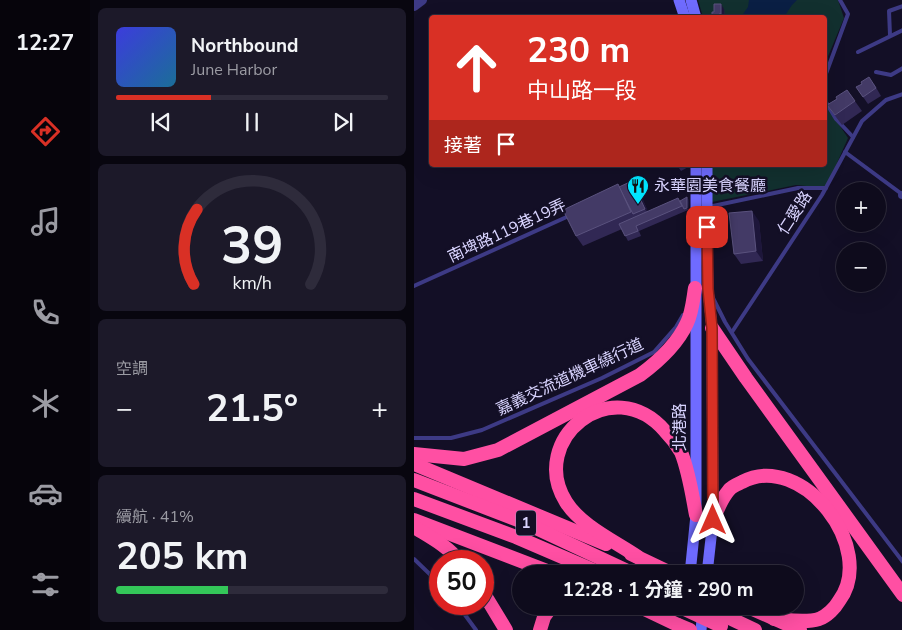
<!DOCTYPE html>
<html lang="zh-TW">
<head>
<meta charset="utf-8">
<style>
	body { margin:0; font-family:"Nunito Sans","Noto Sans TC",sans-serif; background:#1c1929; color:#f1f3f6; height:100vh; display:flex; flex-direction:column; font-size:19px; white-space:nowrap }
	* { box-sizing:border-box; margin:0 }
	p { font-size:16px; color:#9b9ba3 }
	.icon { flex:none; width:28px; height:28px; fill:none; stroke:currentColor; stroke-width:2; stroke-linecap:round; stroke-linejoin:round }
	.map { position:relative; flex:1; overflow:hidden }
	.drawer { display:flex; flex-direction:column; gap:8px; padding:8px; background:#08060f; width:324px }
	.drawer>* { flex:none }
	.top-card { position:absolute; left:15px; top:15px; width:398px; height:152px; border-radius:5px; box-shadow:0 5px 20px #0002,0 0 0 1px #2e2b3b; background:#d93025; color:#fff; overflow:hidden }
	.tools { position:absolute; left:422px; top:182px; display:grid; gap:10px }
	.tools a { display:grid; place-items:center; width:50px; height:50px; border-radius:50%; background:#0e0b1c; box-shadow:0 5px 20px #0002,0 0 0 1px #2e2b3b; font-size:25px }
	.speed { position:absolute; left:15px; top:550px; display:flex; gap:10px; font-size:25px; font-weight:700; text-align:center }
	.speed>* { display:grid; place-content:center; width:65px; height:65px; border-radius:50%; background:#0e0b1c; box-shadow:0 5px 20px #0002,0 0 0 1px #2e2b3b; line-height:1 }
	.speed .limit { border:8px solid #d22; background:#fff; color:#111 }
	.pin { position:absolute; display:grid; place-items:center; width:42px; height:42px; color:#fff; margin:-21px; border-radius:10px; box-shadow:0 2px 8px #0006 }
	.me { position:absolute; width:55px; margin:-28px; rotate:0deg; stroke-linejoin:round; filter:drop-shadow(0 0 4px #0008) }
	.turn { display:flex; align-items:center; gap:18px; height:105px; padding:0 15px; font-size:22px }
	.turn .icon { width:65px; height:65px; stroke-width:2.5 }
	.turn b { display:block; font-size:35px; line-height:42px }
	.then { display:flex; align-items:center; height:48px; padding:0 15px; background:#0003; gap:10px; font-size:19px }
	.big { font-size:38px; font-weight:700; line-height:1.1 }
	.drawer .card { flex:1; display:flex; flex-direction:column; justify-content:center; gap:8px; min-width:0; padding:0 18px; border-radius:8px; background:#1c1929 }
	.drawer .dial { align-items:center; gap:0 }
	.dial svg { height:130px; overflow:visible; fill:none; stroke:#2e2b3b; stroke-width:7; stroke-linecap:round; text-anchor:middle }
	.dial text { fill:#f1f3f6; stroke:none }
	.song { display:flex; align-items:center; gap:15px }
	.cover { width:60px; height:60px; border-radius:8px; background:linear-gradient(135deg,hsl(240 70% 55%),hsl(200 70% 35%)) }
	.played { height:5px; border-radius:2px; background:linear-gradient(90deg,#d93025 35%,#2e2b3b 35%) }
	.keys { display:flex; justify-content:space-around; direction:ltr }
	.heat { display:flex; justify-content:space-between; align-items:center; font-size:28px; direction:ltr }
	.charge { height:8px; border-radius:4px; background:linear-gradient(90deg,#34c759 41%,#2e2b3b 0) }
	.trip { position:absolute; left:98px; top:565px; width:292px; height:50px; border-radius:25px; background:#0e0b1c; box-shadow:0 5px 20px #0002,0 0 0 1px #2e2b3b; font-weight:700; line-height:50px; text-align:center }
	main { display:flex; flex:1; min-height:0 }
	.menu { display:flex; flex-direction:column; width:90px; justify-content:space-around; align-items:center; background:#06040b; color:#9b9ba3 }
	.menu .icon { width:35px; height:35px }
	.menu .current { color:#d93025 }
	.menu b { font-size:22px; color:#f1f3f6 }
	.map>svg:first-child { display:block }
	.green { fill:#12302f }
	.water { fill:#0a1f44 }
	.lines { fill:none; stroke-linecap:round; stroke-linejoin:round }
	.service { stroke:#3d3a85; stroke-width:4 }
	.minor { stroke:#3d3a85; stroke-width:8 }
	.tertiary { stroke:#3d3a85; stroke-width:10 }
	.secondary { stroke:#6f6bff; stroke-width:11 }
	.motorway { stroke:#ff4fa3; stroke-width:14 }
	.motorway-bridge { stroke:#ff4fa3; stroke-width:14 }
	.wall { fill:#312854 }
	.shaded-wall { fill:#1d163a }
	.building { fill:#433a66; stroke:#5a527e }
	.route-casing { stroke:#8d1f18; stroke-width:12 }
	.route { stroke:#d93025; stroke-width:9 }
	.labels { text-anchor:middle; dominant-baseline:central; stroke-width:5; stroke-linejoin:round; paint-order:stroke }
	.shield { fill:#130f26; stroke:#9e99be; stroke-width:1 }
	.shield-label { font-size:15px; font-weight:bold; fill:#d9d4ff }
	.poi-label { font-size:16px; fill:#d9d4ff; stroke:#130f26; text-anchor:start }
	.street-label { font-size:16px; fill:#d9d4ff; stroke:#130f26 }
</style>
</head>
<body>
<main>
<nav class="menu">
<b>12:27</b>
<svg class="icon current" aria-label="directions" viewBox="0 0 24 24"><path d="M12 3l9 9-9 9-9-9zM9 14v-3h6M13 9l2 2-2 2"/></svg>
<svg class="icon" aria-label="music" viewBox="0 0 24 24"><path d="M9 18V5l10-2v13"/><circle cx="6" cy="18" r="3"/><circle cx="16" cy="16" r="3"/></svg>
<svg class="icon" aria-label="phone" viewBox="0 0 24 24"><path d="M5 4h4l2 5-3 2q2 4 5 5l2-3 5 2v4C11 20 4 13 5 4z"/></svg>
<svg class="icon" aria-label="climate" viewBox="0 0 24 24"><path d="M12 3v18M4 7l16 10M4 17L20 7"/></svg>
<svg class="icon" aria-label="car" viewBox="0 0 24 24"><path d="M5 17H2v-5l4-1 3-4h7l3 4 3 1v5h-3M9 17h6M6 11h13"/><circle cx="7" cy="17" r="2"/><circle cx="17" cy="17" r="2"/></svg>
<svg class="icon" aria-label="filters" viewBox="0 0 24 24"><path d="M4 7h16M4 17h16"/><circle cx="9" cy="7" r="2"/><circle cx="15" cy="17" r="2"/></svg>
</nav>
<section class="drawer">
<div class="card">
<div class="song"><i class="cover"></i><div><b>Northbound</b><p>June Harbor</p></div></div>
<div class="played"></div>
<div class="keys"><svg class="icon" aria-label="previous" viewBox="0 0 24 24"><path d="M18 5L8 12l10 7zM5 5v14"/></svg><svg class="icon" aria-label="pause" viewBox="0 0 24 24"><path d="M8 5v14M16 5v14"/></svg><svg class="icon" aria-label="next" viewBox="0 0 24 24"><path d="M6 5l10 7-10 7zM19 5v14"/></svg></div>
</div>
<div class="card dial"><svg viewBox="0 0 100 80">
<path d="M14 69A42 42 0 1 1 86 69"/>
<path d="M14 69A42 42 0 0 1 16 23" stroke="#d93025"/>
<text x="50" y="56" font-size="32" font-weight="700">39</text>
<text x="50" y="72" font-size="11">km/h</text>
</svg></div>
<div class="card"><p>空調</p>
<div class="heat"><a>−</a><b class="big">21.5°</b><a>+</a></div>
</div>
<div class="card"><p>續航 · 41%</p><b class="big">205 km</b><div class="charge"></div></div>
</section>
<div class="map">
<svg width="489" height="630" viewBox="0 0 489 630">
	<rect width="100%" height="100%" fill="#130f26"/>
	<g class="green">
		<polygon points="284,0 424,0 430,18 410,66 410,18 289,17"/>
		<polygon points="410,102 434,138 412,188 382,185 298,202 298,165 410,165"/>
	</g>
	<polygon class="water" points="335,0 383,0 378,5 370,17 327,17 334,7"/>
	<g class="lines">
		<g class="service">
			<polyline points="476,35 475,11 489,6"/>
			<polyline points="444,52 489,30"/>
			<polyline points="462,72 477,75 489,68"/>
			<polyline points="410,79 434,14 426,0"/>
			<polyline points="410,99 422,119 439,137"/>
			<polyline points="431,152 489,195"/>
			<polyline points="294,207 384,188 412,188"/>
			<polyline points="0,286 157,215"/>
			<polyline points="299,298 311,322 334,359 489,562"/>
			<polyline points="318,332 408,195 448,121 472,100 489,94"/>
			<polyline points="0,438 37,438 68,430 188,378 240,352 262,327 269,315"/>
			<polyline points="0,559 26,584"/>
			<polyline points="43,604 62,630"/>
		</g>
		<polyline class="minor" points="488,195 489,195"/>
		<polyline class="tertiary" points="0,6 8,0"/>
		<g class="secondary">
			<polyline points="265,0 271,18"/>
			<polyline points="277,0 282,18"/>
			<polyline points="276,574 282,515 282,165"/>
			<polyline points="293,574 299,520 298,328 294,289 293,246 293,165"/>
			<polyline points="287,630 289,609"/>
		</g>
		<g class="motorway">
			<polyline points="298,328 332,378 489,595"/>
			<path d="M0,454L50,459L84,450L226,375C245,361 263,345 273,323C278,313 279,300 281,288"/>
			<polyline points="0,464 192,544"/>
			<polyline points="0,480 109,522 220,574"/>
			<polyline points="0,499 102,537 188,574"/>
			<polyline points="0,520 141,574"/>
			<path d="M299,520C303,510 308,498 315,490C318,486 324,484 328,482C388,450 464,549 425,601C421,608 413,616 405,619C392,623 374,620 360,619"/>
			<path d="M0,527C16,537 34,546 45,561"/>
			<polyline points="217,554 259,574"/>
			<path d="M224,557C202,542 166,525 152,502C113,440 198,370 251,431C257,437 263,445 267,452C275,472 278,494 282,515"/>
			<polyline points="69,592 92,630"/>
			<polyline points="224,606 264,625"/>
			<polyline points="290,606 341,630"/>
			<polyline points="332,606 386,630"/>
			<polyline points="126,630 130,617 138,606"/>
		</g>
		<g class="motorway-bridge">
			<polyline points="266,607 307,626"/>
			<polyline points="264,625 276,630"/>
		</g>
	</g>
	<g class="wall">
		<polygon points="310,9 311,18 298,18 300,12"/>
		<polygon points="448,84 460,84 467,96 454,104 442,87"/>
		<polygon points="433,90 448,111 428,125 413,105 423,99"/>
		<polygon points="263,165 276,165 276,166 267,171"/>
		<polygon points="218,181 224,188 234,212 266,201 275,200 274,210 225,231 227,236 214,241 208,229 169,246 162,236"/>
		<polygon points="345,221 349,261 327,264 320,254"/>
	</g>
	<g class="shaded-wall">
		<polygon points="307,4 310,9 311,18 307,14"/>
		<polygon points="218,181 224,188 236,216 231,209"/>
		<polygon points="273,197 275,200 274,210 273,208"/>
		<polygon points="338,211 345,221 349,261 342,251"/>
	</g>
	<g class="building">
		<polygon points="300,4 307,4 307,14 305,14 305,18 298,18 298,12 300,12"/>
		<polygon points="455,77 462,88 449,97 442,87 448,84 447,82"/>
		<polygon points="433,90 441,101 421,115 413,105 423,99 422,97"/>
		<polygon points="218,181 231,209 219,214 205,187"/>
		<polygon points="204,184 217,212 162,236 149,210"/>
		<polygon points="273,197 273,208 270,209 266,201"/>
		<polygon points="264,198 268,206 222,226 224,231 211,236 205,224"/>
		<polygon points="338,211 342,251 320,254 315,213"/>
	</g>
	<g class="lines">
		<g class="route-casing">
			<polyline id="route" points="293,227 294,289 298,328 299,520"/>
		</g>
		<use href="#route" class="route"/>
	</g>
	<defs>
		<g id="restaurant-pin" transform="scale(1.125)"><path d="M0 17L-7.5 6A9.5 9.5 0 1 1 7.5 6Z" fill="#00e5ff" stroke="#130f26"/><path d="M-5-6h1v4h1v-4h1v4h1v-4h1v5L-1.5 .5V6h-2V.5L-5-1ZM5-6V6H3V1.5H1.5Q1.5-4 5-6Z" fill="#111"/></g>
	</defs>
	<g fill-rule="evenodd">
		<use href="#restaurant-pin" x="224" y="186"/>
	</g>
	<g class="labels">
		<rect class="shield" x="102" y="510.5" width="20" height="25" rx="4"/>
		<g class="shield-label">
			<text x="112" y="523">1</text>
		</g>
		<g class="poi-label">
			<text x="240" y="186">永華園美食餐廳</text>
		</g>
		<g class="street-label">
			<text transform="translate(381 213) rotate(-57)">仁愛路</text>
			<text transform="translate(93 231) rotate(-25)">南埤路119巷19弄</text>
			<text transform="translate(156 377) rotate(-25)">嘉義交流道機車繞行道</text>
			<text transform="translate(266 427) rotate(-90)">北港路</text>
		</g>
	</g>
</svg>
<div class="tools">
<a>+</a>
<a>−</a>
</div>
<div class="speed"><div class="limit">50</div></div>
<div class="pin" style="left:293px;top:227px;background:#d93025"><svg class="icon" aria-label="arrive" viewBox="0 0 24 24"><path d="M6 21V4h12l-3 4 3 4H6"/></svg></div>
<svg class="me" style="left:299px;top:520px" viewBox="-20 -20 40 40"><path d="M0-17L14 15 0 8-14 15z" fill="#d93025" stroke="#fff" stroke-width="4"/></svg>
<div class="trip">12:28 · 1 分鐘 · 290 m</div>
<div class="top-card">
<div class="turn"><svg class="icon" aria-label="ahead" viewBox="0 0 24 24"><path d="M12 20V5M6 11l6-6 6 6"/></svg><div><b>230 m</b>中山路一段</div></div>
<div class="then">接著<svg class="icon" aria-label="arrive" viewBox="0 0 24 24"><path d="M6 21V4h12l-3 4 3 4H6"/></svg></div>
</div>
</div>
</main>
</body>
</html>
